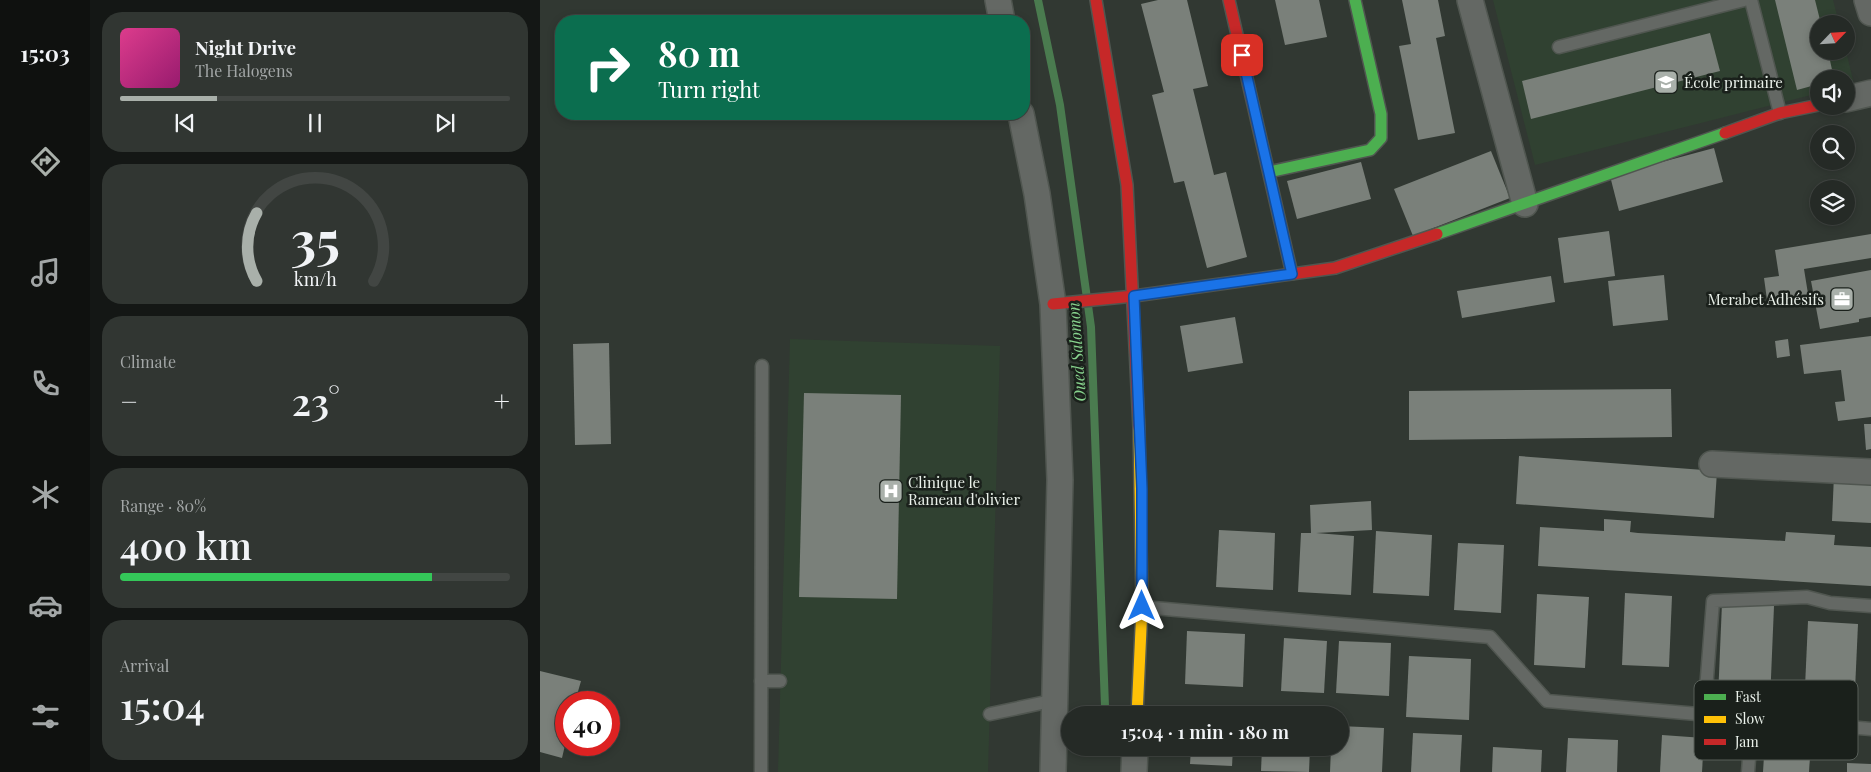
<!DOCTYPE html>
<html lang="en">
<head>
<meta charset="utf-8">
<style>
	body { margin:0; font-family:"Playfair Display",serif; background:#313632; color:#f1f3f6; height:100vh; display:flex; flex-direction:column; font-size:19px; white-space:nowrap }
	* { box-sizing:border-box; margin:0 }
	p { font-size:16px; color:#a3a7a7 }
	.icon { flex:none; width:28px; height:28px; fill:none; stroke:currentColor; stroke-width:2; stroke-linecap:round; stroke-linejoin:round }
	.map { position:relative; flex:1; overflow:hidden }
	.details { display:flex; flex-direction:column; gap:12px; padding:12px; background:#141715; width:450px }
	.details>* { flex:none }
	.guide { position:absolute; left:15px; top:15px; width:475px; height:105px; border-radius:20px; box-shadow:0 2px 8px #0003,0 0 0 1px #424643; background:#0b6e4f; color:#fff; overflow:hidden }
	.needle { width:32px; rotate:65deg }
	.fabs { position:absolute; left:1270px; top:15px; display:grid; gap:10px }
	.fabs a { display:grid; place-items:center; width:45px; height:45px; border-radius:50%; background:#252a26; box-shadow:0 2px 8px #0003,0 0 0 1px #424643; font-size:25px }
	.speed { position:absolute; left:15px; top:691px; display:flex; gap:10px; font-size:25px; font-weight:700; text-align:center }
	.speed>* { display:grid; place-content:center; width:65px; height:65px; border-radius:50%; background:#252a26; box-shadow:0 2px 8px #0003,0 0 0 1px #424643; line-height:1 }
	.speed .limit { border:8px solid #d22; background:#fff; color:#111 }
	.pin { position:absolute; display:grid; place-items:center; width:42px; height:42px; color:#fff; margin:-21px; border-radius:10px; box-shadow:0 2px 8px #0006 }
	.me { position:absolute; width:55px; margin:-28px; rotate:0deg; stroke-linejoin:round; filter:drop-shadow(0 0 4px #0008) }
	.turn { display:flex; align-items:center; gap:18px; height:105px; padding:0 20px; font-size:22px }
	.turn .icon { width:65px; height:65px; stroke-width:2.5 }
	.turn b { display:block; font-size:35px; line-height:42px }
	.big { font-size:38px; font-weight:600; line-height:1.1 }
	.details .widget { flex:1; display:flex; flex-direction:column; justify-content:center; gap:8px; min-width:0; padding:0 18px; border-radius:20px; background:#313632 }
	.details .dial { align-items:center; gap:0 }
	.dial svg { height:130px; overflow:visible; fill:none; stroke:#424643; stroke-width:7; stroke-linecap:round; text-anchor:middle }
	.dial text { fill:#f1f3f6; stroke:none }
	.song { display:flex; align-items:center; gap:15px }
	.cover { width:60px; height:60px; border-radius:8px; background:linear-gradient(135deg,hsl(330 70% 55%),hsl(320 70% 35%)) }
	.played { height:5px; border-radius:2px; background:linear-gradient(90deg,#a9b0aa 25%,#424643 25%) }
	.keys { display:flex; justify-content:space-around; direction:ltr }
	.heat { display:flex; justify-content:space-between; align-items:center; font-size:28px; direction:ltr }
	.charge { height:8px; border-radius:4px; background:linear-gradient(90deg,#34c759 80%,#424643 0) }
	.trip { position:absolute; left:521px; top:706px; width:288px; height:50px; border-radius:25px; background:#252a26; box-shadow:0 2px 8px #0003,0 0 0 1px #424643; font-weight:600; line-height:50px; text-align:center }
	main { display:flex; flex:1; min-height:0 }
	.tabs { display:flex; flex-direction:column; width:90px; justify-content:space-around; align-items:center; background:#0f110f; color:#a3a7a7 }
	.tabs .icon { width:35px; height:35px }
	.tabs .on { color:#a9b0aa }
	.tabs b { font-size:22px; color:#f1f3f6 }
	.map>svg:first-child { display:block }
	.built { fill:#304131 }
	.lines { fill:none; stroke-linecap:round; stroke-linejoin:round }
	.stream { stroke:#4a7b4f; stroke-width:8 }
	.building { fill:#7a807a }
	.lane-casing { stroke:#505650; stroke-width:15 }
	.street-casing { stroke:#505650; stroke-width:28 }
	.fast-casing { stroke:#505650; stroke-width:14 }
	.slow-casing { stroke:#505650; stroke-width:14 }
	.jam-casing { stroke:#505650; stroke-width:14 }
	.lane { stroke:#646864; stroke-width:12 }
	.street { stroke:#646864; stroke-width:25 }
	.fast { stroke:#4caf50; stroke-width:11 }
	.slow { stroke:#ffc107; stroke-width:11 }
	.jam { stroke:#c62828; stroke-width:11 }
	.route-casing { stroke:#114b97; stroke-width:12 }
	.route { stroke:#1a73e8; stroke-width:9 }
	.labels { text-anchor:middle; dominant-baseline:central; stroke-width:5; stroke-linejoin:round; paint-order:stroke }
	.poi-label { font-size:15px; fill:#eaf1ea; stroke:#1a201b; text-anchor:start }
	.water-label { font-size:16px; font-style:italic; fill:#88d48e; stroke:#1a201b }
	.key { fill:#1a201b; stroke:#585f59; stroke-width:1 }
	.key-label { font-size:14px; fill:#eaf1ea }
</style>
</head>
<body>
<main>
<nav class="tabs">
<b>15:03</b>
<svg class="icon on" aria-label="directions" viewBox="0 0 24 24"><path d="M12 3l9 9-9 9-9-9zM9 14v-3h6M13 9l2 2-2 2"/></svg>
<svg class="icon" aria-label="music" viewBox="0 0 24 24"><path d="M9 18V5l10-2v13"/><circle cx="6" cy="18" r="3"/><circle cx="16" cy="16" r="3"/></svg>
<svg class="icon" aria-label="phone" viewBox="0 0 24 24"><path d="M5 4h4l2 5-3 2q2 4 5 5l2-3 5 2v4C11 20 4 13 5 4z"/></svg>
<svg class="icon" aria-label="climate" viewBox="0 0 24 24"><path d="M12 3v18M4 7l16 10M4 17L20 7"/></svg>
<svg class="icon" aria-label="car" viewBox="0 0 24 24"><path d="M5 17H2v-5l4-1 3-4h7l3 4 3 1v5h-3M9 17h6M6 11h13"/><circle cx="7" cy="17" r="2"/><circle cx="17" cy="17" r="2"/></svg>
<svg class="icon" aria-label="filters" viewBox="0 0 24 24"><path d="M4 7h16M4 17h16"/><circle cx="9" cy="7" r="2"/><circle cx="15" cy="17" r="2"/></svg>
</nav>
<section class="details">
<div class="widget">
<div class="song"><i class="cover"></i><div><b>Night Drive</b><p>The Halogens</p></div></div>
<div class="played"></div>
<div class="keys"><svg class="icon" aria-label="previous" viewBox="0 0 24 24"><path d="M18 5L8 12l10 7zM5 5v14"/></svg><svg class="icon" aria-label="pause" viewBox="0 0 24 24"><path d="M8 5v14M16 5v14"/></svg><svg class="icon" aria-label="next" viewBox="0 0 24 24"><path d="M6 5l10 7-10 7zM19 5v14"/></svg></div>
</div>
<div class="widget dial"><svg viewBox="0 0 100 80">
<path d="M14 69A42 42 0 1 1 86 69"/>
<path d="M14 69A42 42 0 0 1 14 27" stroke="#a9b0aa"/>
<text x="50" y="56" font-size="32" font-weight="700">35</text>
<text x="50" y="72" font-size="11">km/h</text>
</svg></div>
<div class="widget"><p>Climate</p>
<div class="heat"><a>−</a><b class="big">23°</b><a>+</a></div>
</div>
<div class="widget"><p>Range · 80%</p><b class="big">400 km</b><div class="charge"></div></div>
<div class="widget"><p>Arrival</p><b class="big">15:04</b></div>
</section>
<div class="map">
<svg width="1331" height="772" viewBox="0 0 1331 772">
	<rect width="100%" height="100%" fill="#313832"/>
	<g class="built">
		<polygon points="953,0 1293,0 1299,24 1279,24 1279,51 1306,51 1314,84 1306,86 1306,79 1279,79 1279,93 995,165"/>
		<polygon points="250,339 460,346 448,772 238,772"/>
	</g>
	<g class="lines">
		<polyline class="stream" points="498,0 520,105 551,327 565,706"/>
	</g>
	<g class="building">
		<polygon points="618,0 647,0 668,86 653,89 674,175 686,172 707,257 667,268 644,181 634,183 612,95 624,92 601,4"/>
		<polygon points="735,0 779,0 787,37 745,45"/>
		<polygon points="862,0 898,0 905,36 896,38 915,133 878,140 859,46 871,44"/>
		<polygon points="1235,0 1275,0 1281,24 1279,24 1279,51 1288,51 1294,79 1279,79 1279,84 1257,90"/>
		<polygon points="1170,33 1180,71 991,119 982,81"/>
		<polygon points="1174,148 1183,182 1079,211 1070,176"/>
		<polygon points="951,151 970,198 873,236 854,189"/>
		<polygon points="821,162 831,199 757,219 747,181"/>
		<polygon points="1069,231 1075,276 1024,283 1018,238"/>
		<polygon points="1331,234 1331,258 1264,269 1269,300 1228,307 1224,278 1239,276 1235,250"/>
		<polygon points="1331,270 1331,317 1319,319 1319,322 1280,329 1271,281"/>
		<polygon points="1124,275 1128,320 1073,326 1068,281"/>
		<polygon points="1011,276 1015,302 922,318 917,291"/>
		<polygon points="695,317 703,363 648,372 640,326"/>
		<polygon points="1331,336 1331,417 1298,421 1295,402 1305,401 1301,370 1264,374 1260,345"/>
		<polygon points="1248,339 1250,356 1237,358 1235,341"/>
		<polygon points="69,343 71,444 35,445 33,344"/>
		<polygon points="1131,389 1132,437 869,440 869,391"/>
		<polygon points="264,393 361,395 357,599 259,597"/>
		<polygon points="1324,424 1331,424 1331,449 1326,450"/>
		<polygon points="979,456 1177,471 1174,518 976,504"/>
		<polygon points="1294,475 1331,477 1331,523 1292,521"/>
		<polygon points="831,501 832,530 776,533 814,536 811,595 758,592 761,533 771,533 770,505"/>
		<polygon points="1064,519 1091,521 1090,532 1098,533 1245,541 1246,532 1295,535 1294,545 1331,547 1331,586 998,566 1000,527 1064,531"/>
		<polygon points="679,530 735,533 733,590 676,587"/>
		<polygon points="836,531 892,535 889,596 833,593"/>
		<polygon points="918,543 964,545 961,613 914,610"/>
		<polygon points="1085,593 1132,596 1129,667 1082,665"/>
		<polygon points="997,594 1049,597 1045,668 994,665"/>
		<polygon points="1182,603 1234,606 1230,701 1178,698"/>
		<polygon points="1268,621 1318,624 1315,690 1265,687"/>
		<polygon points="647,631 705,634 703,687 645,684"/>
		<polygon points="744,638 787,641 784,693 741,691"/>
		<polygon points="799,641 851,643 849,696 796,693"/>
		<polygon points="869,656 931,659 929,720 866,717"/>
		<polygon points="0,671 41,681 35,702 26,702 26,741 22,758 0,752"/>
		<polygon points="800,726 844,728 842,772 790,772 791,748 800,748"/>
		<polygon points="873,733 922,735 920,772 871,772"/>
		<polygon points="1122,735 1164,738 1162,772 1120,772"/>
		<polygon points="1028,738 1078,740 1077,772 1026,772"/>
		<polygon points="1225,740 1271,742 1269,772 1223,772"/>
		<polygon points="953,747 1002,750 1001,772 952,772"/>
		<polygon points="651,748 693,748 692,766 650,764"/>
		<polygon points="722,748 770,748 769,772 721,771"/>
		<polygon points="1307,763 1331,764 1331,772 1307,772"/>
	</g>
	<g class="lines">
		<g class="lane-casing">
			<g id="lane">
				<polyline points="1211,0 1240,113"/>
				<polyline points="1019,47 1204,0"/>
				<polyline points="602,607 950,637 1007,701 1331,729"/>
				<polyline points="221,681 240,681"/>
				<polyline points="450,714 516,700"/>
				<polyline points="1164,715 1173,601 1267,597 1290,603 1331,606"/>
				<polyline points="221,772 222,366"/>
				<polyline points="1208,772 1212,719"/>
			</g>
		</g>
		<g class="street-casing">
			<g id="street">
				<polyline points="458,0 462,21"/>
				<polyline points="930,0 985,204"/>
				<polyline points="1327,0 1331,13"/>
				<polyline points="1306,99 1331,93"/>
				<polyline points="481,114 497,194 513,304 520,480 513,772"/>
				<polyline points="1172,464 1331,472"/>
				<polyline points="594,772 595,748"/>
			</g>
		</g>
		<g class="fast-casing">
			<g id="fast">
				<polyline points="729,172 830,150 841,138 841,114 815,0"/>
				<polyline points="897,234 1185,133"/>
			</g>
		</g>
		<g class="slow-casing">
			<polyline id="slow" points="597,715 602,607 599,428"/>
		</g>
		<g class="jam-casing">
			<g id="jam">
				<polyline points="556,0 587,185 599,428"/>
				<polyline points="689,0 752,274"/>
				<polyline points="1185,133 1240,113 1279,105"/>
				<polyline points="513,304 594,296 795,268 897,234"/>
			</g>
		</g>
		<use href="#lane" class="lane"/>
		<use href="#street" class="street"/>
		<use href="#fast" class="fast"/>
		<use href="#slow" class="slow"/>
		<use href="#jam" class="jam"/>
	</g>
	<g class="lines">
		<g class="route-casing">
			<polyline id="route" points="602,606 602,489 594,296 752,274 702,55"/>
		</g>
		<use href="#route" class="route"/>
	</g>
	<defs>
		<g id="school-square" transform="scale(1.25)"><rect x="-9" y="-9" width="18" height="18" rx="4" fill="#a9b0aa" stroke="#1a201b"/><path d="M0-5L7-2L0 1L-7-2ZM-4 1L0 2.5L4 1V4Q0 6-4 4Z" fill="#fff"/></g>
		<g id="office-square" transform="scale(1.25)"><rect x="-9" y="-9" width="18" height="18" rx="4" fill="#a9b0aa" stroke="#1a201b"/><path d="M-6-3h4V-5.5h4V-3h4V5H-6ZM-1-4.5V-3h2v-1.5ZM-6 0V1H6V0Z" fill="#fff"/></g>
		<g id="hospital-square" transform="scale(1.25)"><rect x="-9" y="-9" width="18" height="18" rx="4" fill="#a9b0aa" stroke="#1a201b"/><path d="M-5-5h3v3.5h4V-5h3V5h-3V1.5h-4V5h-3Z" fill="#fff"/></g>
	</defs>
	<g fill-rule="evenodd">
		<use href="#school-square" x="1126" y="82"/>
		<use href="#office-square" x="1302" y="299"/>
		<use href="#hospital-square" x="351" y="491"/>
	</g>
	<g class="labels">
		<g class="poi-label">
			<text x="1144" y="82">École primaire</text>
			<text x="1284" y="299" text-anchor="end">Merabet Adhésifs</text>
			<text x="368" y="482">Clinique le<tspan x="368" dy="17">Rameau d'olivier</tspan></text>
		</g>
		<g class="water-label">
			<text transform="translate(536 352) rotate(-94)">Oued Salomon</text>
		</g>
	</g>
	<rect x="1154" y="680" width="164" height="80" rx="8" class="key"/>
	<rect x="1164" y="694" width="22" height="6" fill="#4caf50"/>
	<rect x="1164" y="716" width="22" height="7" fill="#ffc107"/>
	<rect x="1164" y="739" width="22" height="6" fill="#c62828"/>
	<g class="key-label">
		<text x="1195" y="702">Fast</text>
		<text x="1195" y="724">Slow</text>
		<text x="1195" y="747">Jam</text>
	</g>
</svg>
<div class="fabs">
<a><svg class="needle" viewBox="-14 -14 28 28"><path d="M0-13l5 13h-10z" fill="#e53935"/><path d="M0 13l5-13h-10z" fill="#a3a7a7"/></svg></a>
<a><svg class="icon" aria-label="sound" viewBox="0 0 24 24"><path d="M4 9h4l5-4v14l-5-4H4zM17 9q2 3 0 6"/></svg></a>
<a><svg class="icon" aria-label="search" viewBox="0 0 24 24"><circle cx="10" cy="10" r="6"/><path d="M15 15l6 6"/></svg></a>
<a><svg class="icon" aria-label="layers" viewBox="0 0 24 24"><path d="M12 4l9 5-9 5-9-5zM3 14l9 5 9-5"/></svg></a>
</div>
<div class="speed"><div class="limit">40</div></div>
<div class="pin" style="left:702px;top:55px;background:#d93025"><svg class="icon" aria-label="arrive" viewBox="0 0 24 24"><path d="M6 21V4h12l-3 4 3 4H6"/></svg></div>
<svg class="me" style="left:602px;top:606px" viewBox="-20 -20 40 40"><path d="M0-17L14 15 0 8-14 15z" fill="#1a73e8" stroke="#fff" stroke-width="4"/></svg>
<div class="trip">15:04 · 1 min · 180 m</div>
<div class="guide">
<div class="turn"><svg class="icon" aria-label="right" viewBox="0 0 24 24"><path d="M7 20v-9h11M14 6l5 5-5 5"/></svg><div><b>80 m</b>Turn right</div></div>
</div>
</div>
</main>
</body>
</html>
